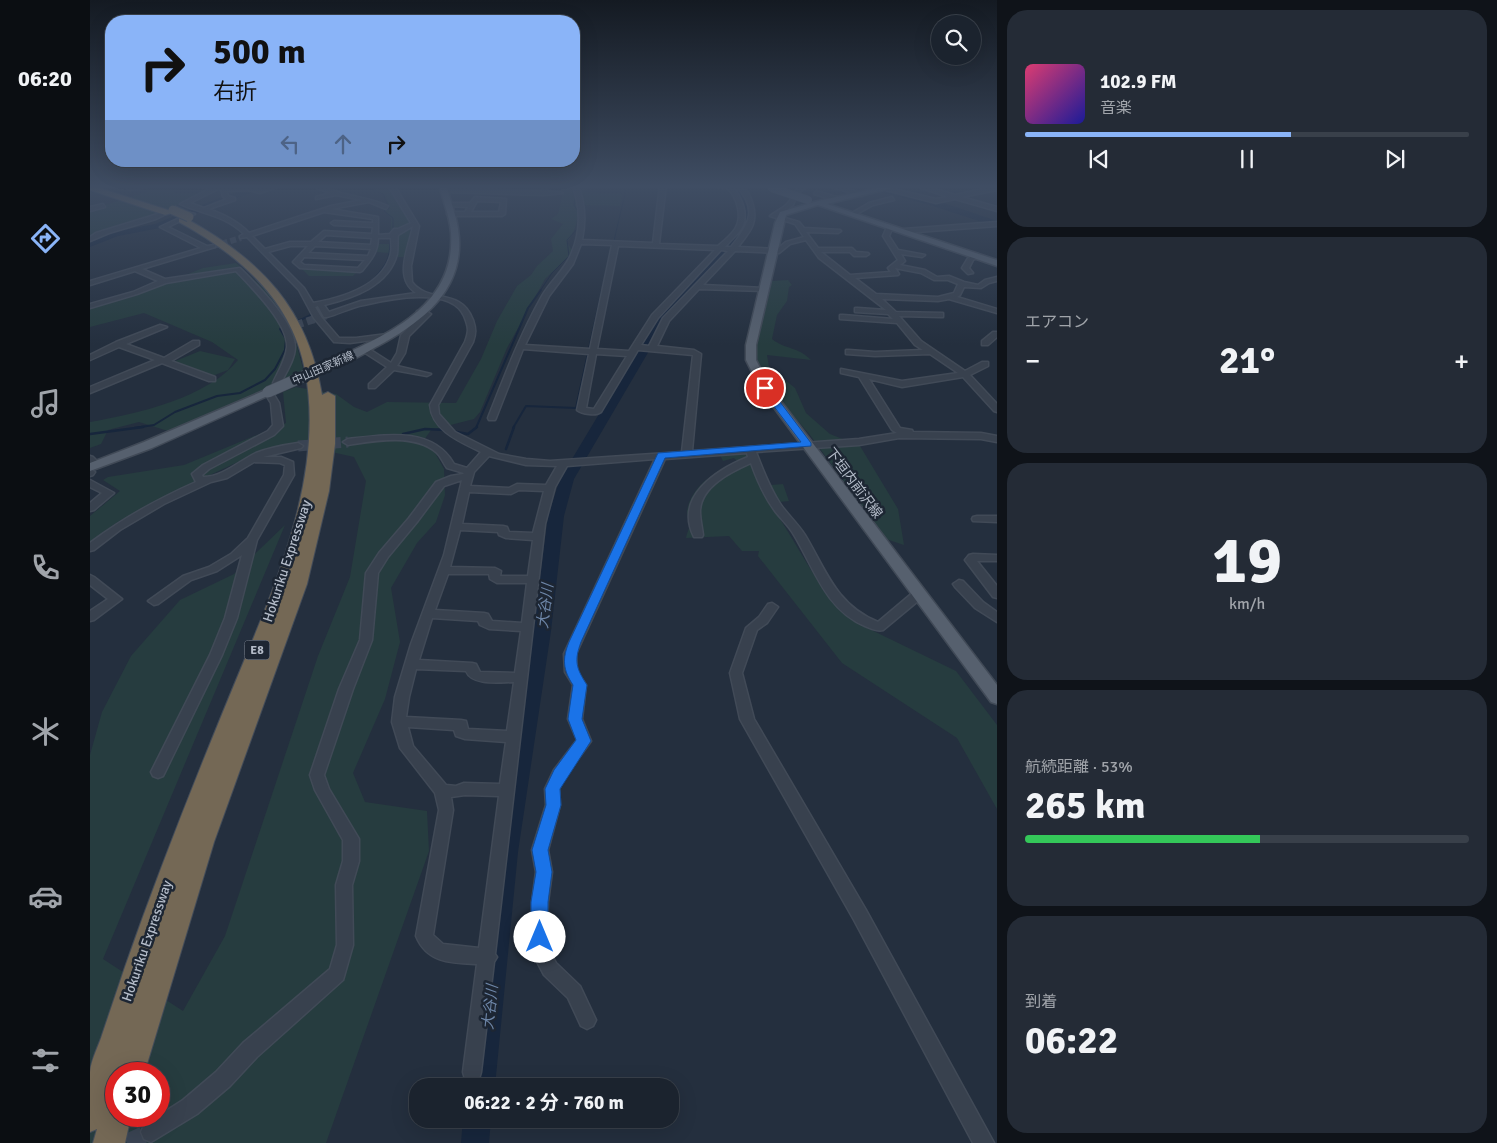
<!DOCTYPE html>
<html lang="ja">
<head>
<meta charset="utf-8">
<style>
	body { margin:0; font-family:Signika,"Noto Sans JP",sans-serif; background:#242b36; color:#f1f3f6; height:100vh; display:flex; flex-direction:column; font-size:19px; white-space:nowrap }
	* { box-sizing:border-box; margin:0 }
	p { font-size:16px; color:#a0a4aa }
	.icon { flex:none; width:28px; height:28px; fill:none; stroke:currentColor; stroke-width:2; stroke-linecap:round; stroke-linejoin:round }
	.map { position:relative; flex:1; overflow:hidden }
	.panel { display:flex; flex-direction:column; gap:10px; padding:10px; background:#0f1319; width:500px }
	.panel>* { flex:none }
	.guide { position:absolute; left:15px; top:15px; width:475px; height:152px; border-radius:20px; box-shadow:0 5px 20px #0002,0 0 0 1px #39404a; background:#8ab4f8; color:#111; overflow:hidden }
	.controls { position:absolute; left:841px; top:15px; display:grid; gap:10px }
	.controls a { display:grid; place-items:center; width:50px; height:50px; border-radius:50%; background:#1b232e; box-shadow:0 5px 20px #0002,0 0 0 1px #39404a; font-size:25px }
	.speed { position:absolute; left:15px; top:1062px; display:flex; gap:10px; font-size:25px; font-weight:700; text-align:center }
	.speed>* { display:grid; place-content:center; width:65px; height:65px; border-radius:50%; background:#1b232e; box-shadow:0 5px 20px #0002,0 0 0 1px #39404a; line-height:1 }
	.speed .limit { border:8px solid #d22; background:#fff; color:#111 }
	.pin { position:absolute; display:grid; place-items:center; width:42px; height:42px; color:#fff; margin:-21px; border:2px solid #fff; border-radius:50%; box-shadow:0 1px 5px #0007 }
	.me { position:absolute; width:55px; margin:-28px; rotate:0deg; stroke-linejoin:round; filter:drop-shadow(0 0 4px #0008) }
	.turn { display:flex; align-items:center; gap:18px; height:105px; padding:0 25px; font-size:22px }
	.turn .icon { width:65px; height:65px; stroke-width:2.5 }
	.turn b { display:block; font-size:35px; line-height:42px }
	.lanes { display:flex; align-items:center; height:48px; padding:0 25px; background:#0003; justify-content:center; gap:25px; direction:ltr }
	.lanes .off { opacity:.35 }
	.big { font-size:38px; font-weight:700; line-height:1.1 }
	.panel .widget { flex:1; display:flex; flex-direction:column; justify-content:center; gap:8px; min-width:0; padding:0 18px; border-radius:20px; background:#242b36 }
	.panel .dial { align-items:center; gap:0 }
	.dial b { font-size:65px; line-height:1 }
	.song { display:flex; align-items:center; gap:15px }
	.cover { width:60px; height:60px; border-radius:8px; background:linear-gradient(135deg,hsl(340 70% 55%),hsl(240 70% 35%)) }
	.played { height:5px; border-radius:2px; background:linear-gradient(90deg,#8ab4f8 60%,#39404a 60%) }
	.keys { display:flex; justify-content:space-around; direction:ltr }
	.heat { display:flex; justify-content:space-between; align-items:center; font-size:28px; direction:ltr }
	.charge { height:8px; border-radius:4px; background:linear-gradient(90deg,#34c759 53%,#39404a 0) }
	.trip { position:absolute; left:319px; top:1078px; width:270px; height:50px; border-radius:20px; background:#1b232e; box-shadow:0 5px 20px #0002,0 0 0 1px #39404a; font-weight:700; line-height:50px; text-align:center }
	main { display:flex; flex:1; min-height:0 }
	.dock { display:flex; flex-direction:column; width:90px; justify-content:space-around; align-items:center; background:#0b0e12; color:#a0a4aa }
	.dock .icon { width:35px; height:35px }
	.dock .on { color:#8ab4f8 }
	.dock b { font-size:22px; color:#f1f3f6 }
	.map>svg:first-child { display:block }
	.green { fill:#263c3f; fill-rule:evenodd }
	.lines { fill:none; stroke-linecap:round; stroke-linejoin:round }
	.stream-far2 { stroke:#17263c; stroke-width:1 }
	.stream-far1 { stroke:#17263c; stroke-width:2 }
	.stream { stroke:#17263c; stroke-width:2.5 }
	.river { fill:#17263c; fill-rule:evenodd }
	.minor-tunnel-far3 { stroke:#3a4453; stroke-width:6; stroke-dasharray:6 3; stroke-linecap:butt }
	.minor-tunnel-far2 { stroke:#3a4453; stroke-width:8; stroke-dasharray:8 4; stroke-linecap:butt }
	.minor-tunnel-far1 { stroke:#3a4453; stroke-width:11; stroke-dasharray:11 5; stroke-linecap:butt }
	.minor-tunnel { stroke:#3a4453; stroke-width:18; stroke-dasharray:18 9; stroke-linecap:butt }
	.minor-casing { stroke:#414a57; stroke-width:3 }
	.major-casing { stroke:#414a57; stroke-width:3 }
	.highway-casing { stroke:#434c59; stroke-width:2 }
	.minor { fill:#38414e; fill-rule:evenodd }
	.major { fill:#56606e; fill-rule:evenodd }
	.highway { fill:#746855; fill-rule:evenodd }
	.major-bridge-far1-casing { stroke:#414a57; stroke-width:9; stroke-linecap:butt }
	.major-bridge-casing { stroke:#414a57; stroke-width:12; stroke-linecap:butt }
	.highway-bridge-casing { stroke:#434c59; stroke-width:11; stroke-linecap:butt }
	.major-bridge-far1 { stroke:#56606e; stroke-width:8 }
	.major-bridge { stroke:#56606e; stroke-width:11 }
	.highway-bridge { stroke:#746855; stroke-width:9 }
	.route { fill:#1a73e8; stroke:#114b97 }
	.labels { text-anchor:middle; dominant-baseline:central; stroke-width:5; stroke-linejoin:round; paint-order:stroke }
	.far-street-label { font-size:11px; fill:#b4bcc9; stroke:#1d2633 }
	.shield { fill:#1d2633; stroke:#878f9c; stroke-width:1 }
	.shield-label { font-size:12px; font-weight:bold; fill:#b4bcc9 }
	.street-label { font-size:14px; fill:#b4bcc9; stroke:#1d2633 }
	.water-label { font-size:15px; font-style:italic; fill:#6d86a8; stroke:#1d2633 }
</style>
</head>
<body>
<main>
<nav class="dock">
<b>06:20</b>
<svg class="icon on" aria-label="directions" viewBox="0 0 24 24"><path d="M12 3l9 9-9 9-9-9zM9 14v-3h6M13 9l2 2-2 2"/></svg>
<svg class="icon" aria-label="music" viewBox="0 0 24 24"><path d="M9 18V5l10-2v13"/><circle cx="6" cy="18" r="3"/><circle cx="16" cy="16" r="3"/></svg>
<svg class="icon" aria-label="phone" viewBox="0 0 24 24"><path d="M5 4h4l2 5-3 2q2 4 5 5l2-3 5 2v4C11 20 4 13 5 4z"/></svg>
<svg class="icon" aria-label="climate" viewBox="0 0 24 24"><path d="M12 3v18M4 7l16 10M4 17L20 7"/></svg>
<svg class="icon" aria-label="car" viewBox="0 0 24 24"><path d="M5 17H2v-5l4-1 3-4h7l3 4 3 1v5h-3M9 17h6M6 11h13"/><circle cx="7" cy="17" r="2"/><circle cx="17" cy="17" r="2"/></svg>
<svg class="icon" aria-label="filters" viewBox="0 0 24 24"><path d="M4 7h16M4 17h16"/><circle cx="9" cy="7" r="2"/><circle cx="15" cy="17" r="2"/></svg>
</nav>
<div class="map">
<svg width="907" height="1143" viewBox="0 0 907 1143">
	<rect width="100%" height="100%" fill="#242f3e"/>
	<g class="green">
		<polygon points="60,185 88,187 84,193 110,194 58,219 0,236 0,210 56,192"/>
		<path d="M286,185H297C316,219 326,215 316,257H300V253L286,252L288,244H300L301,219L296,211L300,208L294,194L282,189Z"/>
		<path d="M470,185H479C490,204 491,225 477,242L483,252L455,279L417,348L390,412L384,419L341,430L332,443L344,451L354,469L355,495L346,522L327,543L301,588L310,642L295,699L263,773L275,802L337,811L339,851L236,1143H0V755L12,712L41,656L90,600L144,574L195,525L13,959L93,1011L135,936L228,656L260,577L276,481L264,457L201,443L167,453L77,495L26,523L0,542V516L30,491L13,480L18,477L94,465L196,423L193,392L206,387L246,394L264,407L277,412L297,402L366,403L391,359L407,321L427,286L441,275L447,266L463,251L461,239L473,224L461,219L468,214L473,192ZM26,1074H69V1116H26Z"/>
		<polygon points="487,186 495,186 496,192 532,194 530,206 492,205"/>
		<path d="M146,263L182,296L203,332L214,372L152,401L78,431L49,422L18,430L11,444L0,448V422C46,414 118,398 148,360L122,342L54,313L0,327V308L41,297L113,268Z"/>
		<polygon points="211,268 267,272 263,276 219,276"/>
		<path d="M698,280L702,285L699,287L697,301L687,315L682,339C696,350 707,346 721,360L677,355L679,367L705,388L716,413L740,434L770,446L808,509L814,545L796,539L720,435L692,403L668,365L666,346L682,281Z"/>
		<polygon points="110,351 145,359 138,370 122,376 83,362"/>
		<path d="M658,453L669,456V462L681,485L693,484L699,501L679,503C710,545 727,594 769,624L866,671L907,725V809L867,738L752,663L668,556L669,551H652L639,536L596,538C597,533 600,527 600,522C599,518 597,516 597,511C601,486 626,471 647,461L644,458L633,461L630,455Z"/>
	</g>
	<g class="lines">
		<g class="stream-far2">
			<polyline points="486,193 484,205 489,213"/>
			<polyline points="523,245 537,185"/>
			<path d="M279,284C295,265 302,260 299,235L303,230V218L294,211L299,208L293,194L281,189L285,185"/>
			<polyline points="450,291 462,273 479,256 477,240 489,227"/>
			<polyline points="512,291 518,265"/>
		</g>
		<g class="stream-far1">
			<polyline points="245,298 261,293"/>
			<polyline points="44,428 64,425 85,412 127,396 150,393 175,380 185,369 195,350 196,339 190,329 219,316 231,305"/>
			<polyline points="386,428 438,308 451,290"/>
			<polyline points="423,428 436,406 486,408 512,290"/>
		</g>
		<g class="stream">
			<polyline points="361,431 378,434 387,427"/>
			<polyline points="0,434 53,427"/>
			<polyline points="313,434 335,429 356,430"/>
			<polyline points="416,449 424,427"/>
		</g>
		<g class="river">
			<polygon points="174,185 187,185 138,201 70,228 28,236 0,247 0,241 23,232 65,224 132,197"/>
			<path d="M639,185H648C661,197 662,213 658,230L580,315L484,479L474,516L461,631L428,852L405,1086H377L406,852L443,631L458,516L470,479L560,329L572,311L650,229C654,212 652,199 639,185Z"/>
			<path d="M764,185C808,185 865,207 907,221V227L840,205Z"/>
			<polygon points="373,1119 401,1119 399,1143 371,1143"/>
		</g>
		<polyline class="minor-tunnel-far3" points="123,246 151,238"/>
		<polyline class="minor-tunnel-far2" points="194,329 237,315"/>
		<polyline class="minor-tunnel-far1" points="208,446 258,442"/>
		<polyline class="minor-tunnel" points="37,1143 61,1132"/>
		<g class="minor-casing">
			<g id="minor">
				<polygon points="51,185 69,185 40,190 37,188"/>
				<path d="M79,185H130L136,188L158,186L170,189L184,185H193L170,193L158,190L137,191L138,196L145,198V200L119,209C134,215 148,221 159,233L241,206L272,200L246,195L226,199V197L240,193L219,185C232,185 243,191 255,194C271,198 282,199 298,206L296,209L279,202L241,209L288,217V235L300,234L304,229H308L321,223L298,185H304L329,226L321,266L322,282C338,304 371,287 383,320C386,329 386,333 383,342L348,405L349,414L365,432L409,454L436,459L460,461L592,452L603,355L548,350L511,412C506,416 492,414 487,410L499,354L433,349L406,418L405,420H399L398,418C414,377 430,335 452,296C461,280 476,269 482,252C491,231 491,206 482,185H488C495,203 496,221 492,240L563,243L570,185H576L569,244L628,246C634,241 641,235 645,229C653,217 647,196 637,188L605,185H641C651,195 660,215 651,229C647,235 640,241 635,247H641C659,224 669,209 645,185H651C658,191 661,197 663,205C668,225 659,232 648,247L687,249L696,242L714,237L705,224L680,216C685,212 692,209 697,204C706,196 702,185 720,185L708,193L703,205L688,216L709,222L714,228L750,230L751,231L748,233L716,232L728,248H762L766,252L778,253L779,254L776,256H764L760,252H731L760,275L801,272L798,268L808,260L793,236L797,227L800,225L803,227L799,236L808,250L835,255L832,257L811,254L815,261L810,265L835,270L847,277L859,276L874,282L888,285L895,280L907,277V281L899,283L891,288L874,287L870,295L867,297L907,309V313L859,299L848,301L792,299L806,312L853,313V317H850L809,316L831,341L875,371L892,362H898V366L880,375L907,404V412L904,411L873,377L812,387L779,379L810,428L822,430L823,432L891,433L907,436V442L891,439L809,438L769,445L666,452C673,470 680,489 691,505C698,515 708,524 715,535C736,570 746,605 788,622L826,590H834L836,593L834,596L793,630C787,632 781,628 775,626C736,610 724,568 704,535C699,526 691,519 685,511C674,496 667,480 661,463C641,472 611,486 610,511C610,519 612,527 613,535L612,537H604C584,497 626,470 658,457L657,453L575,459L486,654L487,671L496,685L492,719L501,741L475,777L469,789L470,805L458,850L462,872L458,902L457,937L461,954L466,963L490,986L506,1020L503,1026L497,1029L491,1026L478,998L454,975L444,956L441,937L442,902L446,872L442,850L456,805L455,789L464,770L487,740L478,719L483,685L475,672L474,654L565,459L477,466L465,487L455,524L405,954L407,957L404,962L391,1072L389,1079L382,1081L375,1079L373,1072L387,964C361,963 337,963 326,936L349,810L345,793L310,748L302,722L305,697L321,644L354,555L372,480L354,486L327,522L298,557L288,573L282,640L263,689L234,775L239,789L269,839V861L262,885L263,945L253,980L167,1057L140,1086L107,1114L61,1142L54,1139L51,1132L54,1125L93,1100L126,1072L153,1043L240,969L247,945L246,885L253,861V840L225,790L220,775L249,689L270,640L276,573L289,553L319,518L346,482L361,476L373,474L374,473L357,468C353,463 351,456 346,452C323,433 284,441 258,445L253,442L258,439C295,435 342,426 364,464L377,468L391,452C371,442 342,431 340,405L375,342C379,331 379,328 374,316C361,286 299,299 274,305C261,307 249,314 237,317H234L228,306L225,307L231,317L249,338H266L297,334L301,336L297,338L260,343L244,342L224,318L209,290L157,237L150,238V236L154,234C135,215 112,214 90,204L121,188ZM128,189H131L133,197L137,199L114,208L100,203ZM234,212L283,219V223L244,221L241,223L244,225L283,227L282,234L234,231L221,242H200L175,249L162,236ZM323,226C319,247 303,278 326,293L271,301L239,312L234,305C263,298 299,286 307,254C308,248 307,241 308,235ZM236,235L282,238L281,245L228,242ZM288,238H301C301,243 302,248 301,253C294,286 251,298 223,303L214,288L178,252L200,246H218L203,262L210,268L270,272L272,271C281,260 288,252 288,238ZM716,240L729,258L796,310L768,308H765V312L798,314L803,319L753,315H750V319L807,323L825,345L833,350L785,352L759,350H756V354L785,356L840,354L868,373L812,381L751,369V373L769,377L802,430L807,433L769,439L602,451L611,354L604,350L567,346L579,321L609,289L677,291L678,290L675,288L613,285L645,251L689,253L700,244ZM491,244L522,245L500,349L435,345L459,296L483,264ZM225,246L281,249L278,256L218,253ZM528,246L625,250L562,315L539,351L507,349ZM631,250L638,251L573,318L559,346L551,345L568,318ZM214,257L275,260L268,268L214,265L210,262ZM805,268L831,273L844,280H858L868,284L864,293L848,297L786,294L765,278L808,275L809,274ZM506,354L537,356L504,409L496,408ZM399,456L436,465L467,466L456,485L427,484L419,488L380,486L384,472ZM429,490L454,491L443,533L419,532L417,527L413,526L372,524L379,492L421,494ZM370,530L408,532L409,535L416,538L443,540L438,576H410L411,571L405,568L360,567ZM358,574H399L400,579L407,583H437L432,623L402,621L398,614L394,613L345,610ZM342,618L388,621L390,625L399,629L431,631L425,673L390,672L386,664L382,663L329,660ZM326,669L376,671C382,686 410,682 424,682L417,731L378,729L376,721L371,720L316,717L319,697ZM318,727L364,730L366,736L375,739L416,742L410,784L374,783L366,786L356,785L323,746ZM375,795L409,796L389,948L353,944L343,935L363,810L361,797Z"/>
				<polygon points="453,185 459,185 457,191 473,193 454,195 354,192 351,190 354,188 452,191"/>
				<polygon points="735,185 745,185 775,194 772,196"/>
				<polygon points="823,185 832,185 865,195 907,186 907,190 872,197 907,207 907,211 865,199 846,203 792,189 795,187 846,199 858,197"/>
				<polygon points="726,191 750,198 751,199 748,201 724,194"/>
				<path d="M385,197L416,199L415,214L412,216H360L357,214L360,212H375L378,207L357,206L355,203H380ZM387,201L411,202L409,212H381Z"/>
				<polygon points="802,197 804,200 783,205 765,215 760,214 779,203"/>
				<polygon points="13,204 15,207 0,211 0,207"/>
				<polygon points="71,213 76,214 66,219 19,233 0,241 0,237 6,233"/>
				<path d="M100,213L105,214L78,227L117,246L125,245V247L52,269L75,279L150,268C167,285 205,322 205,347C205,359 196,372 191,383L193,387L192,389H186L183,383C188,372 196,359 197,347C198,323 162,288 146,271L76,283L47,294L0,308V304L43,292L68,281L45,271L0,285V281L111,248L70,227Z"/>
				<polygon points="907,222 907,226 814,233 811,231 814,229"/>
				<polygon points="888,254 891,256 883,260 879,268 883,273 878,274 872,268 878,258"/>
				<polygon points="327,311 337,312 341,314 319,336 315,353 307,366 341,374 337,376 304,370 285,388 279,388 279,384 297,367 269,349 276,347 301,363 307,353 311,335 331,315 327,315"/>
				<polygon points="70,325 77,327 36,344 74,358 103,341 109,341 109,345 81,361 125,377 125,381 119,381 72,363 0,393 0,387 65,360 29,347 0,360 0,355 26,342"/>
				<polygon points="903,332 907,332 907,337 898,345 892,345 892,341"/>
				<path d="M178,389L181,390L189,403L193,426L184,435L119,469L112,475L113,477C133,477 149,461 166,453C179,448 194,445 208,443L213,446L211,448L173,457H191L203,462L204,475L167,540L147,618L132,655L75,772L73,776L68,778L63,776L61,772L120,655L135,618L152,555L127,571L101,580L68,604L64,605L58,601L93,576L119,567L141,554L158,538L194,475L195,465L190,463L164,462L137,478L121,482L74,504L30,530L4,550L0,551V543C33,518 68,499 106,482L102,474L113,465L178,431L183,425L181,403L174,392Z"/>
				<polygon points="0,456 3,457 11,465 9,467 3,467 0,464"/>
				<polygon points="0,469 5,472 3,475 0,476"/>
				<polygon points="0,480 24,493 4,510 0,511 0,503 12,493 0,487"/>
				<polygon points="887,516 907,516 907,522 883,521 882,519 883,517"/>
				<polygon points="883,554 907,555 907,561 887,561 907,586 907,598 903,597 875,560 879,555"/>
				<polygon points="0,575 4,577 32,599 4,620 0,621 0,611 18,599 0,585"/>
				<polygon points="869,580 873,581 893,602 907,612 907,622 885,608 865,587 863,584"/>
				<polygon points="682,603 688,607 677,623 667,630 652,673 664,719 776,910 904,1143 883,1143 764,920 650,719 640,673 656,628 669,617 678,604"/>
			</g>
		</g>
		<g class="major-casing">
			<g id="major">
				<path d="M349,185H356C360,200 366,214 368,229C377,288 334,321 288,346C276,352 255,367 242,364V360C298,334 366,306 361,233C360,217 353,201 349,185Z"/>
				<polygon points="672,185 681,185 686,188 682,190"/>
				<polygon points="801,185 814,185 737,204 907,260 907,266 728,205 696,215 666,345 666,360 680,387 907,685 907,704 901,702 671,390 656,360 656,345 685,223 690,212 728,201"/>
				<polygon points="178,389 184,392 182,394 62,448 0,471 0,463 54,442"/>
			</g>
		</g>
		<g class="highway-casing">
			<g id="highway">
				<polygon points="0,185 81,211 82,213 75,215 0,190"/>
				<path d="M89,218H95C170,259 218,308 232,395L238,392L245,396V444L239,491L217,584L124,842L54,1074H26L19,1104L26,1101V1116H41L35,1143H3L7,1129L0,1132C0,1112 0,1092 0,1072C1,1061 7,1049 11,1038C19,1014 27,991 35,967C71,864 112,762 154,661C191,572 234,468 215,370C202,300 148,254 89,222Z"/>
			</g>
		</g>
		<use href="#minor" class="minor"/>
		<use href="#major" class="major"/>
		<use href="#highway" class="highway"/>
		<g class="major-bridge-far1-casing">
			<polyline id="major-bridge-far1" points="682,188 718,200"/>
		</g>
		<g class="major-bridge-casing">
			<polyline id="major-bridge" points="178,392 246,362"/>
		</g>
		<g class="highway-bridge-casing">
			<polyline id="highway-bridge" points="83,210 99,217"/>
		</g>
		<use href="#major-bridge-far1" class="major-bridge-far1"/>
		<use href="#major-bridge" class="major-bridge"/>
		<use href="#highway-bridge" class="highway-bridge"/>
	</g>
	<linearGradient id="sky" x2="0" y2="1"><stop stop-color="#141a22"/><stop offset="0.54" stop-color="#3f4d63"/><stop offset="1" stop-color="#3f4d63" stop-opacity="0"/></linearGradient>
	<rect width="907" height="345" fill="url(#sky)"/>
	<path class="route" d="M675,385L678,386L721,443V446L575,458L491,642C484,661 486,668 497,685L492,719L501,741L470,789L471,805L458,850L462,872L458,902V937L456,943L450,945L443,943L441,937V902L446,872L442,850L456,805L455,789L464,770L486,740L478,719L483,685C473,670 472,659 479,642L568,453L711,442L670,388Z"/>
	<g class="labels">
		<g class="far-street-label">
			<text transform="translate(233 368) rotate(-24)">中山田家新線</text>
		</g>
		<rect class="shield" x="154.5" y="640.5" width="25" height="19" rx="4"/>
		<g class="shield-label">
			<text x="167" y="650">E8</text>
		</g>
		<g class="street-label">
			<text transform="translate(764 483) rotate(53)">下垣内前沢線</text>
			<text transform="translate(197 561) rotate(-72)">Hokuriku Expressway</text>
			<text transform="translate(57 941) rotate(-71)">Hokuriku Expressway</text>
		</g>
		<g class="water-label">
			<text transform="translate(455 606) rotate(-83)">大谷川</text>
			<text transform="translate(400 1007) rotate(-84)">大谷川</text>
		</g>
	</g>
</svg>
<div class="controls">
<a><svg class="icon" aria-label="search" viewBox="0 0 24 24"><circle cx="10" cy="10" r="6"/><path d="M15 15l6 6"/></svg></a>
</div>
<div class="speed"><div class="limit">30</div></div>
<div class="pin" style="left:675px;top:388px;background:#d93025"><svg class="icon" aria-label="arrive" viewBox="0 0 24 24"><path d="M6 21V4h12l-3 4 3 4H6"/></svg></div>
<svg class="me" style="left:450px;top:937px" viewBox="-20 -20 40 40"><circle r="19" fill="#fff"/><path d="M0-13L10 11 0 6-10 11z" fill="#1a73e8"/></svg>
<div class="trip">06:22 · 2 分 · 760 m</div>
<div class="guide">
<div class="turn"><svg class="icon" aria-label="right" viewBox="0 0 24 24"><path d="M7 20v-9h11M14 6l5 5-5 5"/></svg><div><b>500 m</b>右折</div></div>
<div class="lanes"><svg class="icon off" aria-label="left" viewBox="0 0 24 24"><path d="M17 20v-9H6M10 6l-5 5 5 5"/></svg><svg class="icon off" aria-label="ahead" viewBox="0 0 24 24"><path d="M12 20V5M6 11l6-6 6 6"/></svg><svg class="icon" aria-label="right" viewBox="0 0 24 24"><path d="M7 20v-9h11M14 6l5 5-5 5"/></svg></div>
</div>
</div>
<section class="panel">
<div class="widget">
<div class="song"><i class="cover"></i><div><b>102.9 FM</b><p>音楽</p></div></div>
<div class="played"></div>
<div class="keys"><svg class="icon" aria-label="previous" viewBox="0 0 24 24"><path d="M18 5L8 12l10 7zM5 5v14"/></svg><svg class="icon" aria-label="pause" viewBox="0 0 24 24"><path d="M8 5v14M16 5v14"/></svg><svg class="icon" aria-label="next" viewBox="0 0 24 24"><path d="M6 5l10 7-10 7zM19 5v14"/></svg></div>
</div>
<div class="widget"><p>エアコン</p>
<div class="heat"><a>−</a><b class="big">21°</b><a>+</a></div>
</div>
<div class="widget dial"><b>19</b><p>km/h</p></div>
<div class="widget"><p>航続距離 · 53%</p><b class="big">265 km</b><div class="charge"></div></div>
<div class="widget"><p>到着</p><b class="big">06:22</b></div>
</section>
</main>
</body>
</html>
